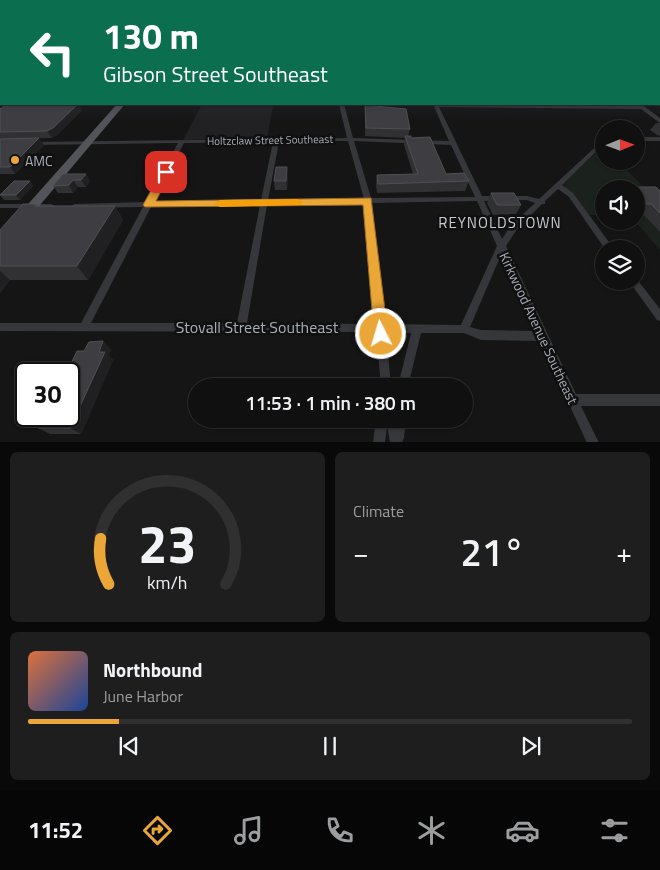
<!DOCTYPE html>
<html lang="en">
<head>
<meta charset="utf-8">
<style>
	body { margin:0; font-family:"Titillium Web",sans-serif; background:#1e1e1e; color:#f1f3f6; height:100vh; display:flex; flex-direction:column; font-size:19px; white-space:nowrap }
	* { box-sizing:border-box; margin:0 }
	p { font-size:16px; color:#9c9d9f }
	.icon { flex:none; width:28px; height:28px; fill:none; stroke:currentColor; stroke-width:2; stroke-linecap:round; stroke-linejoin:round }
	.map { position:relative; height:442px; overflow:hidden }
	.panel { display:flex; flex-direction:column; gap:10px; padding:10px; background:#090909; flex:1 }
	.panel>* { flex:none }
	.hud { position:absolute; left:0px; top:0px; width:660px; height:105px; box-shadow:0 1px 4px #0004,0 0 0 1px #303030; background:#0b6e4f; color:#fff; overflow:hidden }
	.needle { width:32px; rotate:89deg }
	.tools { position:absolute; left:595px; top:120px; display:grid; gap:10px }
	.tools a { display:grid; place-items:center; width:50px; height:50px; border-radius:50%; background:#101010; box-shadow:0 1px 4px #0004,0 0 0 1px #303030; font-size:25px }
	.speed { position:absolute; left:15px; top:362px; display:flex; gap:10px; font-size:25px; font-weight:700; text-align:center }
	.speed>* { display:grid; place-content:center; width:65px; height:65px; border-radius:50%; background:#101010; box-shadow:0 1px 4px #0004,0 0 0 1px #303030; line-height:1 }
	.speed .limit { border:2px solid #111; border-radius:8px; background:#fff; color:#111 }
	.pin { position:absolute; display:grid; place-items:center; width:42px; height:42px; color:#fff; margin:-21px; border-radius:10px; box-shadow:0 2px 8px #0006 }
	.me { position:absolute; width:55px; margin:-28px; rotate:355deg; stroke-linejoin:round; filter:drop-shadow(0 0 4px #0008) }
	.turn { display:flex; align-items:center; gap:18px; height:105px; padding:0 20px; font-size:22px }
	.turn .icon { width:65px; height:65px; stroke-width:2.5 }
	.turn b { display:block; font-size:35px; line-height:42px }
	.big { font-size:38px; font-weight:600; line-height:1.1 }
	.panel .card { flex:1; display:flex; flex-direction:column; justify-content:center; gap:8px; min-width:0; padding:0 18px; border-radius:8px; background:#1e1e1e }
	.panel .dial { align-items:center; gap:0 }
	.dial svg { height:130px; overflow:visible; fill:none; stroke:#303030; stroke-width:7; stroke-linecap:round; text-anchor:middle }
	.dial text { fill:#f1f3f6; stroke:none }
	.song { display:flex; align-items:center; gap:15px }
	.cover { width:60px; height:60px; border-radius:8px; background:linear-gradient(135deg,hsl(20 70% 55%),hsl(220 70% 35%)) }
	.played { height:5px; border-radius:2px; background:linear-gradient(90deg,#eba638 15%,#303030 15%) }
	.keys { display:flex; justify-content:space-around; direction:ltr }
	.heat { display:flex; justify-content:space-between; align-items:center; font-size:28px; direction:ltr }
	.panel .tiles { flex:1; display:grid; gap:10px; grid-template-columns:1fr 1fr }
	.card:last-child { grid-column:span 2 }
	.trip { position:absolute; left:188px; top:378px; width:285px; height:50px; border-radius:25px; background:#101010; box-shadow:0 1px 4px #0004,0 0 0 1px #303030; font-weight:600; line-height:50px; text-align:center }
	.tabs { display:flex; height:80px; justify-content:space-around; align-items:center; background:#060606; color:#9c9d9f }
	.tabs .icon { width:35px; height:35px }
	.tabs .active { color:#eba638 }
	.tabs b { font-size:22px; color:#f1f3f6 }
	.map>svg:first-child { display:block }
	.built { fill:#212123 }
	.green { fill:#1b211c }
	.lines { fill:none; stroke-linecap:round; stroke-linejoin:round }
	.minor { fill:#36373b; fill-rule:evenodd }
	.tertiary { fill:#36373b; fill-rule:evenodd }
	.primary { fill:#52545a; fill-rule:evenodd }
	.wall { fill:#313134 }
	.shaded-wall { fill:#202022 }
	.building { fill:#3e3e42; stroke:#4e5054 }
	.route { fill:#eba638; stroke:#996c24 }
	.slow { fill:#f59e0b }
	.poi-dot { fill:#eba638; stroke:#101011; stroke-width:2 }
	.labels { text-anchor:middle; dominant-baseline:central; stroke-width:5; stroke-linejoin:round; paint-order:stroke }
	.far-street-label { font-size:11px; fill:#a7acb6; stroke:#101011 }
	.poi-label { font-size:14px; fill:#a7acb6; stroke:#101011; text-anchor:start }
	.street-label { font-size:14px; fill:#a7acb6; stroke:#101011 }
	.neighbourhood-label { font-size:15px; letter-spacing:1px; fill:#c8cbd2; stroke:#101011 }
	.near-street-label { font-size:16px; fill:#a7acb6; stroke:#101011 }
</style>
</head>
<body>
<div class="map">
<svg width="660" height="443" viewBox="0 0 660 443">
	<rect width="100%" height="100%" fill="#151516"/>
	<polygon class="built" points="202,104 261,104 273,106 267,138 183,140"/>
	<polygon class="green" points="604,146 604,161 618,161 655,199 660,199 660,250 635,221 636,189 604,189 604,215 585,215 562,183"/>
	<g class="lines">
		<g class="minor">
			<path d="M339,104H344L353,138L449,141L433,104L638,105V104H641L660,118V123L641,109L439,107L482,196H527L539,199L604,139V144L562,185L573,193L614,249H605L569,197L558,189L545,201V204H542L517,229L506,246L576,394H660V406H581L599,443H587L540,341L481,340L464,333H421L408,386H398L411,333H386L391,386H381L376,332L0,331V323H81L143,207L75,208L71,206L75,204L146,202L178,143L33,145L31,144V142L347,138ZM340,141H348L364,199L268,200L279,142ZM354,141L451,145L475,197L371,198ZM273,142L261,200L153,202L184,143ZM527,200L535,203L511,225L502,239L484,201ZM477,201L497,246L461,325L385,324L372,203ZM365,203L375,324L247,323L267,205ZM260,205L237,323H91L151,207ZM501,255L536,331L481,330L470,327Z"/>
			<rect x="636" y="137" width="24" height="4"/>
			<polygon points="0,204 51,204 55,206 51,208 0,208"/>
			<polygon points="636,278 660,309 660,321 657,320 631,284 630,281 636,281"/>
			<polygon points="376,419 406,419 404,438 402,442 390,443 387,425 385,443 373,443"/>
		</g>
		<rect class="tertiary" x="0" y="86" width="1" height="4"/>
		<polygon class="primary" points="117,104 125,104 30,217 22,217 20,214 22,211"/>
	</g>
	<g class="wall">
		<polygon points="365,105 410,129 408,136 446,174 469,181 465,191 377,193 376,185 377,175 413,174 404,145 405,138 365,136"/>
		<polygon points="0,109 82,110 57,135 52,138 0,139"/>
		<polygon points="656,123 660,123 660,136 657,135 650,130"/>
		<polygon points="0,139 44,145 15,174 0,174"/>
		<polygon points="86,174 90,181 86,187 78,187 73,193 58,193 53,186"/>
		<polygon points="288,176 287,190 275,190 274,181"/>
		<polygon points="30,181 33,186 20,200 4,200 0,195 0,194"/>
		<polygon points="634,187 660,191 660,232 643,214 636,214 636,189 633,189"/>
		<polygon points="491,193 521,205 516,214 493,215 487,203"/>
		<polygon points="36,204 37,206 115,206 123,220 88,280 10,280 0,293 0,230"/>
		<polygon points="103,341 111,350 109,356 113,360 81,434 50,434 38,428 84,351"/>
	</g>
	<g class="shaded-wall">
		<polygon points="1,64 1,76 0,76 0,65"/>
		<polygon points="78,104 79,104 82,110 57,135 52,138 47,131"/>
		<polygon points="39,138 44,145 15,174 10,167"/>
		<polygon points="287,167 288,176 287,190 286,181"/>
		<polygon points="86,174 90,181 86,187 81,180"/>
		<polygon points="73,180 78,187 73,193 69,185"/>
		<polygon points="30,181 33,186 20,200 16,195"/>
		<polygon points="115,206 123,220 88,280 77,266"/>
		<polygon points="0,271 10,280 0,293"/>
		<polygon points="103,341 111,350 109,356 113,360 81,434 70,428 99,352"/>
	</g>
	<g class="building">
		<polygon points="7,104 78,104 53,128 47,131 0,132 0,109"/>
		<polygon points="365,105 406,109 410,129 366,128"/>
		<polygon points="405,136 411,136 411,138 430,137 446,174 464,173 469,181 378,184 377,175 418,174"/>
		<polygon points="39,138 10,167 0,167 0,139"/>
		<polygon points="276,167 287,167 286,181 274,181"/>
		<polygon points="63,174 86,174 81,180 73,180 69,185 53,186"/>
		<polygon points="14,181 30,181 16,195 0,195"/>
		<polygon points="634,187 656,187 660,191 660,213 651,204 642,204 636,198 636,193 640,193"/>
		<polygon points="491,193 514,193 521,205 497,205"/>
		<polygon points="23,204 36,204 35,206 115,206 77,266 0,266 0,230"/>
		<polygon points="103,341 99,352 105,352 70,428 38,428 44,416 69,416 69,374 66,374 77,351 84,351 89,342"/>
	</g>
	<linearGradient id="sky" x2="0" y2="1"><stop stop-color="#0c0c0c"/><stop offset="0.48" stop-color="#353b47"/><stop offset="1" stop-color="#353b47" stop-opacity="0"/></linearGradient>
	<rect width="660" height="119" fill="url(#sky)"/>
	<polygon class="route" points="166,169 171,172 156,201 371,198 388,334 386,339 381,341 376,339 374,334 363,205 145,207 143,205 161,172"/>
	<polygon class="slow" points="298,199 303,202 301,205 220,207 214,204 220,200"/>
	<circle class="poi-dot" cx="15" cy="160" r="5"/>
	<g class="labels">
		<g class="far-street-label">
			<text transform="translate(270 140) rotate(-1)">Holtzclaw Street Southeast</text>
		</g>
		<g class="poi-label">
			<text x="25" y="160">AMC</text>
		</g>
		<g class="street-label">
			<text transform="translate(539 328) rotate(65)">Kirkwood Avenue Southeast</text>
		</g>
		<g class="neighbourhood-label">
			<text x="500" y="222">REYNOLDSTOWN</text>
		</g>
		<g class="near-street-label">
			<text x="257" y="327">Stovall Street Southeast</text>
		</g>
	</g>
</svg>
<div class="tools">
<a><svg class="needle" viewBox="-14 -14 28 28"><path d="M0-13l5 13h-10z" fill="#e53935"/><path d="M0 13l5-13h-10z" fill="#9c9d9f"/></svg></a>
<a><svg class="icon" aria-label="sound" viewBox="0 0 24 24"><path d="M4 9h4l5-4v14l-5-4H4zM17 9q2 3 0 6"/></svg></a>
<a><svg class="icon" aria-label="layers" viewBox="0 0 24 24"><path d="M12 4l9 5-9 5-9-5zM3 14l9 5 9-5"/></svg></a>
</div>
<div class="speed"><div class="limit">30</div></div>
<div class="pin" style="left:166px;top:172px;background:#d93025"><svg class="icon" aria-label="arrive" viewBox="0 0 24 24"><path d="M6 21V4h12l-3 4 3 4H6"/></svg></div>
<svg class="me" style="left:381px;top:334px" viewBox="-20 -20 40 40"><circle r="17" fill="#eba638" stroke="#fff" stroke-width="3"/><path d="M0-11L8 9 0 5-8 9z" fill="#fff"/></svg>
<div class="trip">11:53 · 1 min · 380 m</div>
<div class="hud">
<div class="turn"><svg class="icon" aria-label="left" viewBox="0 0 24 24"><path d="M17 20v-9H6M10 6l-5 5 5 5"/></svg><div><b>130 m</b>Gibson Street Southeast</div></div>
</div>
</div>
<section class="panel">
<div class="tiles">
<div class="card dial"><svg viewBox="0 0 100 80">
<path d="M14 69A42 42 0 1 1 86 69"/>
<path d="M14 69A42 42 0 0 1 9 41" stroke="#eba638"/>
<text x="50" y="56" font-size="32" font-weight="700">23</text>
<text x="50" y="72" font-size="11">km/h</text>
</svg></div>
<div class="card"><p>Climate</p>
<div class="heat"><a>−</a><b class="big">21°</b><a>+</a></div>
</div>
<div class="card">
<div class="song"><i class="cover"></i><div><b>Northbound</b><p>June Harbor</p></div></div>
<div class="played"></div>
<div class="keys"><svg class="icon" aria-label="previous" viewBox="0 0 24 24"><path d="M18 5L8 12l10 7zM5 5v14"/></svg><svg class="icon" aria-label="pause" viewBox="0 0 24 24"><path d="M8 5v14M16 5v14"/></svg><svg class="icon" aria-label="next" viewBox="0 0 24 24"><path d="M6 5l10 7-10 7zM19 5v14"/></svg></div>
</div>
</div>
</section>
<nav class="tabs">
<b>11:52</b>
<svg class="icon active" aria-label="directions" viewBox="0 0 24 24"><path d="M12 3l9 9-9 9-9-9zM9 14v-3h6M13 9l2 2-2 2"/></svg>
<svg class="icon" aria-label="music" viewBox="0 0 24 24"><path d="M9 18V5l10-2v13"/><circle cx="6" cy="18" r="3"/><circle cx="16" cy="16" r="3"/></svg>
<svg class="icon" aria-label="phone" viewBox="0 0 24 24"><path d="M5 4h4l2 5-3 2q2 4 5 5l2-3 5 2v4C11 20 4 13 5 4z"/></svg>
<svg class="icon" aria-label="climate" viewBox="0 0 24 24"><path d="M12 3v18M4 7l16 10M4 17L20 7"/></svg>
<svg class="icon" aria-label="car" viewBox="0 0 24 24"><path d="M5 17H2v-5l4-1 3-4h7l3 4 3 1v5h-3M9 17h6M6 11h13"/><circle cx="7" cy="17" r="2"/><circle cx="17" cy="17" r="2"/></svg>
<svg class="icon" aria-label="filters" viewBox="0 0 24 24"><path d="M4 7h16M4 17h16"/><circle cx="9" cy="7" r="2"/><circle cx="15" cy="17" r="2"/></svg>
</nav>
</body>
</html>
